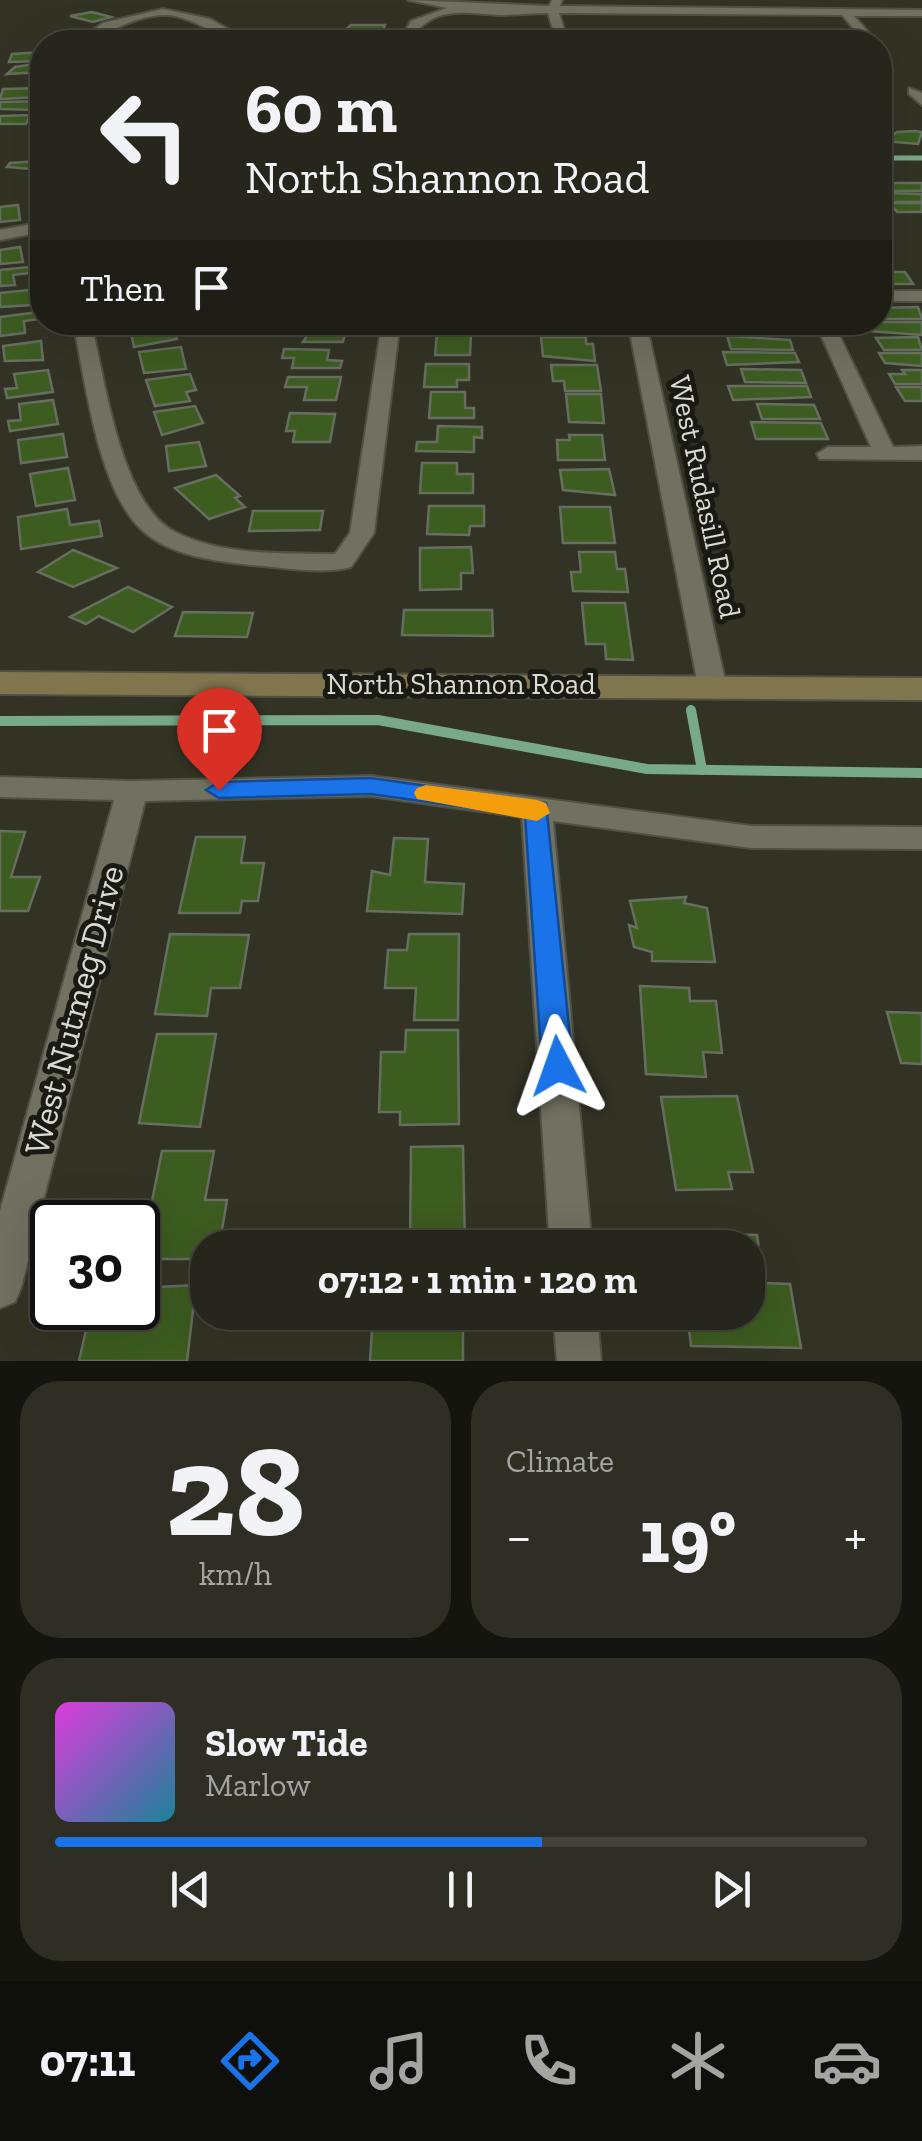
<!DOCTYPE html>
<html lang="en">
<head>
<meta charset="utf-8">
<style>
	body { margin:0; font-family:"Zilla Slab",serif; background:#2e2e25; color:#f1f3f6; height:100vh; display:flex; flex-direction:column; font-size:38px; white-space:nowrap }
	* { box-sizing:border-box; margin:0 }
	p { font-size:32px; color:#a4a5a3 }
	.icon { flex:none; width:55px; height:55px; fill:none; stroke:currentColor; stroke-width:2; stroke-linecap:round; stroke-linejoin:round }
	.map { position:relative; height:1361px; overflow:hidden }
	.drawer { display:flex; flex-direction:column; gap:20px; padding:20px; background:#15150f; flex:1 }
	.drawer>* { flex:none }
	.hud { position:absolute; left:30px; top:30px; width:862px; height:305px; border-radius:40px; box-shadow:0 10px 40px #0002,0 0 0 2px #42433b; background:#26261c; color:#f1f3f6; overflow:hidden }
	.speed { position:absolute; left:30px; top:1200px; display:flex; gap:20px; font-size:50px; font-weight:700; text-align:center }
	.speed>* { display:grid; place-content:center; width:130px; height:130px; border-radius:50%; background:#26261c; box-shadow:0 10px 40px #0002,0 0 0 2px #42433b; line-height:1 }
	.speed .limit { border:5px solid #111; border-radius:15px; background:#fff; color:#111 }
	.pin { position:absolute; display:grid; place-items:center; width:85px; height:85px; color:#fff; margin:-102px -42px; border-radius:50% 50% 50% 0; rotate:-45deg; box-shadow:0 0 10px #0007 }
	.pin .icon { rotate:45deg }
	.me { position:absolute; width:110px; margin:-55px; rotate:356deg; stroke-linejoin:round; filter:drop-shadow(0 0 8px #0008) }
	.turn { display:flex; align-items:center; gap:35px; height:210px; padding:0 50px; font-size:45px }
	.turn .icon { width:130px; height:130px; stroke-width:2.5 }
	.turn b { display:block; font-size:70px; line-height:85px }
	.then { display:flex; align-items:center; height:95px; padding:0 50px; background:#0003; gap:20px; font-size:38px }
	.big { font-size:75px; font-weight:700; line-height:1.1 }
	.drawer .card { flex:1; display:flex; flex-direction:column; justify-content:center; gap:15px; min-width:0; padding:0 35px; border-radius:40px; background:#2e2e25 }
	.drawer .dial { align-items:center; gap:0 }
	.dial b { font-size:130px; line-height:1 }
	.song { display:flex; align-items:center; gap:30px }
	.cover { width:120px; height:120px; border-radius:15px; background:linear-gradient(135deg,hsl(300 70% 55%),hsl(190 70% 35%)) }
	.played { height:10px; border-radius:5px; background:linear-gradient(90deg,#1a73e8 60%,#42433b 60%) }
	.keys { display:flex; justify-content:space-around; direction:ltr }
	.heat { display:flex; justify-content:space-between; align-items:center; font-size:55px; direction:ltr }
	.drawer .tiles { flex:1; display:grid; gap:20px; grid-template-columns:1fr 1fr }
	.card:last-child { grid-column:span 2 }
	.trip { position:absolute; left:190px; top:1230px; width:575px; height:100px; border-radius:40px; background:#26261c; box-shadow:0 10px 40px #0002,0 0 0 2px #42433b; font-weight:700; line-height:100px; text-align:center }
	.menu { display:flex; height:160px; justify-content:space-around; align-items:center; background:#0f0f0b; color:#a4a5a3 }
	.menu .icon { width:70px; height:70px }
	.menu .current { color:#1a73e8 }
	.menu b { font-size:45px; color:#f1f3f6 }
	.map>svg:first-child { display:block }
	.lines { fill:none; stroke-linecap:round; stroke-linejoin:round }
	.stream-far1 { stroke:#77a98a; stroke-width:5 }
	.stream { stroke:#77a98a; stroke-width:10 }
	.building { fill:#3c5c20; stroke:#666e60; stroke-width:2.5 }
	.street-casing { stroke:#505045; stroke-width:4 }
	.secondary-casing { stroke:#505045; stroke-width:4 }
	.street { fill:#717161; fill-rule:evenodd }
	.secondary { fill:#81754e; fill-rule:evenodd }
	.route { fill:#1a73e8; stroke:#114b97; stroke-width:2.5 }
	.slow { fill:#f59e0b }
	.labels { text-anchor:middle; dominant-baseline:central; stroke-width:10; stroke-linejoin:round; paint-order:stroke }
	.street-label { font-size:30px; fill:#dadad1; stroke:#1a1a14 }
	.near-street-label { font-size:35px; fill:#dadad1; stroke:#1a1a14 }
</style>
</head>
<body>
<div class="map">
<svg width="922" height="1361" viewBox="0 0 922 1361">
	<rect width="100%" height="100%" fill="#333325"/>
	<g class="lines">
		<polyline class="stream-far1" points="880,158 922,158"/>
		<g class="stream">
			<polyline points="691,710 702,770"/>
			<polyline points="0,721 378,720 647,769 922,773"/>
		</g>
	</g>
	<g class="building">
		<polygon points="92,12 111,17 93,22 70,16"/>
		<polygon points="351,25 385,25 383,31 344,31"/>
		<polygon points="623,34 687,34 693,42 625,39"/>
		<polygon points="42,52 42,61 9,62 12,54"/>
		<polygon points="34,64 42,64 42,72 7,74 15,67"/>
		<polygon points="42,88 42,97 0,99 3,89"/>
		<polygon points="42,101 36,110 0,109 0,102"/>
		<polygon points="30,115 26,124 0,124 0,116"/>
		<polygon points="915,131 922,132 918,144 884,141 897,132"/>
		<polygon points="38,161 42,161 42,170 7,167 10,163"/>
		<polygon points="881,183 922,183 922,191 886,191"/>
		<polygon points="884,193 922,194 922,202 889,202"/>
		<polygon points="890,203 922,203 922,212 897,212"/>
		<polygon points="18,205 20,220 0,222 0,207"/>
		<polygon points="20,247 23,262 0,264 0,250"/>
		<polygon points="29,267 30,273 13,275 15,285 0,286 0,270"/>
		<polygon points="880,272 905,272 913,284 880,284"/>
		<polygon points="29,290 32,305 0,307 0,293"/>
		<polygon points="918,307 922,319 880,319 880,308"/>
		<polygon points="39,312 40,319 24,321 25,333 0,336 0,317"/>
		<polygon points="164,322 166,332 175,331 177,339 134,347 129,324"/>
		<polygon points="543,322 593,322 594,332 544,331"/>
		<polygon points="714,322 782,322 787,333 717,333"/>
		<polygon points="864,322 922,322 922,335 869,331"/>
		<polygon points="328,324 347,324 343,342 303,342 313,327"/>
		<polygon points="437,334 471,334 470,355 435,355"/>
		<polygon points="727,336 790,340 793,350 731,349"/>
		<polygon points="541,337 586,337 586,344 593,344 595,361 543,356"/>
		<polygon points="918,337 922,350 884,350 876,338"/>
		<polygon points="41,341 43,360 5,361 3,346"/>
		<polygon points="181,347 186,369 144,373 139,352"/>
		<polygon points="284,349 329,350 327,360 342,361 340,368 292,368 294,358 282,358"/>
		<polygon points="723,352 795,353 799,362 727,365"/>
		<polygon points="879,353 922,353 922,366 885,363"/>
		<polygon points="426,364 469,364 469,380 457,380 457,387 424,387"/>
		<polygon points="551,365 597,365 601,391 565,391 564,381 553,381"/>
		<polygon points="741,369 801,370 806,383 745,382"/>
		<polygon points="48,370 53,392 7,398 5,389 17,388 14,374"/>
		<polygon points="902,370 922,370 922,384 895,384 889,374 905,374"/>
		<polygon points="190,374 196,390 186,392 190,401 155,406 146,380"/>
		<polygon points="288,377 341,377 336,400 304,400 307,387 285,387"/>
		<polygon points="728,386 807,386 811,397 733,400"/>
		<polygon points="896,387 922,387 922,401 905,401"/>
		<polygon points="431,392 465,392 465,408 474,408 474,418 429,418"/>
		<polygon points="566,394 601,394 604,423 569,422"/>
		<polygon points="53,400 58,424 10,431 8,421 21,420 19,404"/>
		<polygon points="757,404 814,405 820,419 762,419"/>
		<polygon points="195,406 203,423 162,435 154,412"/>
		<polygon points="290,413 335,414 330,442 293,442 295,431 286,431"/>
		<polygon points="751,422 821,423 828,439 756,439"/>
		<polygon points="438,426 482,427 482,438 474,437 474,452 416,451 417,442 437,442"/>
		<polygon points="63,434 67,457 21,463 18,440"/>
		<polygon points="569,435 602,435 605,460 558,460 557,440 570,440"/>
		<polygon points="199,442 206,466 169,471 166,446"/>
		<polygon points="422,463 457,463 457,474 473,474 473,493 420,493"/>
		<polygon points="68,468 75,500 36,506 30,474"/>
		<polygon points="609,469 615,495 563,490 560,470"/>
		<polygon points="216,475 240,496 235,498 245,507 209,519 175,488"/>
		<polygon points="429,506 484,506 484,526 470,526 469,535 427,534"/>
		<polygon points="560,507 610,507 615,543 563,543"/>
		<polygon points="67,509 70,525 99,521 102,536 21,549 18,517"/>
		<polygon points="253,511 323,511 320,530 249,531"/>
		<polygon points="471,547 473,573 461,573 461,589 420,590 420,548"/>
		<polygon points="73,550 117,568 73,587 38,572"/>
		<polygon points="579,552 615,552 617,569 625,569 628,592 573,591 571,572 581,572"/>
		<polygon points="128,587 172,607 133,632 99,616 86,624 70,617"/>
		<polygon points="582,603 625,603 633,660 606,659 605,644 586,644"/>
		<polygon points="404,610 492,610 493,636 402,635"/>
		<polygon points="183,612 253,613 247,637 175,636"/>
		<polygon points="0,831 25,832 11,877 40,877 28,911 0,911"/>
		<polygon points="196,837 245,837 241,863 264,863 258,901 242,901 240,913 179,913"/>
		<polygon points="394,838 428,839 425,882 464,884 462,914 367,911 372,871 390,875"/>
		<polygon points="686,897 684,903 707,908 715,962 652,961 652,952 634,947 629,925 637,928 630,901"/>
		<polygon points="170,934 249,935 240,988 211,988 207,1016 155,1014"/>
		<polygon points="409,934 459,934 458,1020 414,1020 416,988 385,988 388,950 407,950"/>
		<polygon points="640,986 689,988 690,1001 716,1001 722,1053 703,1052 706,1077 646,1074"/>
		<polygon points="887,1012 922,1013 922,1064 901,1063"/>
		<polygon points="406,1030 458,1030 459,1124 400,1125 400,1112 379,1112 381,1052 405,1052"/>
		<polygon points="157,1034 216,1034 200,1127 139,1123"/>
		<polygon points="737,1096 753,1172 728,1172 732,1189 676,1190 661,1097"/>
		<polygon points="463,1146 465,1248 410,1248 411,1147"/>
		<polygon points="162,1151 214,1151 205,1200 227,1200 220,1242 204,1241 201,1259 138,1259 138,1222 110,1222 114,1206 151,1206"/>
		<polygon points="668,1233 757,1235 764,1283 790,1284 801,1348 691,1346 687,1312 748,1312 748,1248 669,1248"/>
		<polygon points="196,1285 187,1361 79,1361 91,1308 138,1308 138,1288"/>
		<polygon points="398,1312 463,1312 463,1361 370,1361 372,1329 397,1330"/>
	</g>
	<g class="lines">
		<g class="street-casing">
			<g id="street">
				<path d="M408,0L549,6L552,0H562L560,6L922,10V16H854L877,42H865L842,15L559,13L568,42H557L548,13C532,13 516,15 501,15C464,13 432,4 409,42H399L411,21L447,8Z"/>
				<path d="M163,9L210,19L251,42C224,44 197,17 167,15C131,14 95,43 76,42L103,23Z"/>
				<polygon points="909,88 922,93 922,105 909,94"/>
				<polygon points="42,222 42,232 0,240 0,230"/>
				<rect x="880" y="291" width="42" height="10"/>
				<path d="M73,322H91C105,379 120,504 175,532C222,556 284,553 335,554L350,533L382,322H400L374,533L351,567C321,575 282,567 251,565C216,561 170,556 143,531C97,490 86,381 73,322Z"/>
				<polygon points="628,322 646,322 726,685 712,693 698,685"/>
				<polygon points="815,322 833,322 893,447 922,446 922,460 820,459 817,454 828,447 871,447"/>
				<polygon points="371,776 751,826 922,827 922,849 751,848 553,821 592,1248 550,1248 522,817 371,796 145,801 21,1288 15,1302 0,1308 0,1211 114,800 0,797 0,777 132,781"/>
				<polygon points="553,1312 597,1312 601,1361 557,1361"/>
			</g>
		</g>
		<g class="secondary-casing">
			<polygon id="secondary" points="0,672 922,678 922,700 0,694"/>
		</g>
		<use href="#street" class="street"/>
		<use href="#secondary" class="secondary"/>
	</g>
	<polygon class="route" points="371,778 546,803 573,1066 568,1075 558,1079 547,1075 542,1066 525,816 371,794 219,798 206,790 219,782"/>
	<polygon class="slow" points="426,785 537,800 546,803 550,813 537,821 417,799 414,793 417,788"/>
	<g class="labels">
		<g class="street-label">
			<text transform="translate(705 497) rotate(78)">West Rudasill Road</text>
			<text x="461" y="684">North Shannon Road</text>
		</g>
		<g class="near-street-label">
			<text transform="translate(74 1010) rotate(-75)">West Nutmeg Drive</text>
		</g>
	</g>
</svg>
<div class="speed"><div class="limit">30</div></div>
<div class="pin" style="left:219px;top:790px;background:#d93025"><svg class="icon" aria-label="arrive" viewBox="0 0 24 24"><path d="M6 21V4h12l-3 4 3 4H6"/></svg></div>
<svg class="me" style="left:558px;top:1066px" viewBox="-20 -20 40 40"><path d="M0-17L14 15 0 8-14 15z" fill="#1a73e8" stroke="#fff" stroke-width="4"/></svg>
<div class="trip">07:12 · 1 min · 120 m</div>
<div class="hud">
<div class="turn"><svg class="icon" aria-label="left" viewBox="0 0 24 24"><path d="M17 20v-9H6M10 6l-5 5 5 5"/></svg><div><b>60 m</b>North Shannon Road</div></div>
<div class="then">Then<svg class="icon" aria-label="arrive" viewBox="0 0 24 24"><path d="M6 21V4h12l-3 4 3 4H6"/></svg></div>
</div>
</div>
<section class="drawer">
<div class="tiles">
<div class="card dial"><b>28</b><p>km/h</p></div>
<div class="card"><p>Climate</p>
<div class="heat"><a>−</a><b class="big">19°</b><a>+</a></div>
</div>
<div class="card">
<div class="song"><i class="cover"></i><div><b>Slow Tide</b><p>Marlow</p></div></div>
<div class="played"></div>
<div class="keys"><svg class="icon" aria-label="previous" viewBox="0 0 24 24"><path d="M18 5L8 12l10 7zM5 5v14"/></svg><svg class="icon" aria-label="pause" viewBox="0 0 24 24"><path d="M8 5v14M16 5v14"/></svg><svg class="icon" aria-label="next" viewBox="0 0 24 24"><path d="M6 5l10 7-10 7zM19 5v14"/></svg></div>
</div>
</div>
</section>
<nav class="menu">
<b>07:11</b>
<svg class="icon current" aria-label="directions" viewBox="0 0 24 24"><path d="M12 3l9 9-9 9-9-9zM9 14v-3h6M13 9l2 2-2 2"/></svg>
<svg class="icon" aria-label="music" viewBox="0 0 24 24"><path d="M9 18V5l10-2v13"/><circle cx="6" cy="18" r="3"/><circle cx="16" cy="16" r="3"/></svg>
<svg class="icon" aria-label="phone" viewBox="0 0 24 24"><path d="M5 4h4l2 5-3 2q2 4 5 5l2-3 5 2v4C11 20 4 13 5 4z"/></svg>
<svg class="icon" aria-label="climate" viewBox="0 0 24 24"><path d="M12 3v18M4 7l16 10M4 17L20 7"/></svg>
<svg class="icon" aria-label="car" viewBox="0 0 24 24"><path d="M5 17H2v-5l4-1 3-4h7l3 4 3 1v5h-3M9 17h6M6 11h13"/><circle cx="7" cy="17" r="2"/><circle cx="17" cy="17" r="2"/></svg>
</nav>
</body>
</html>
